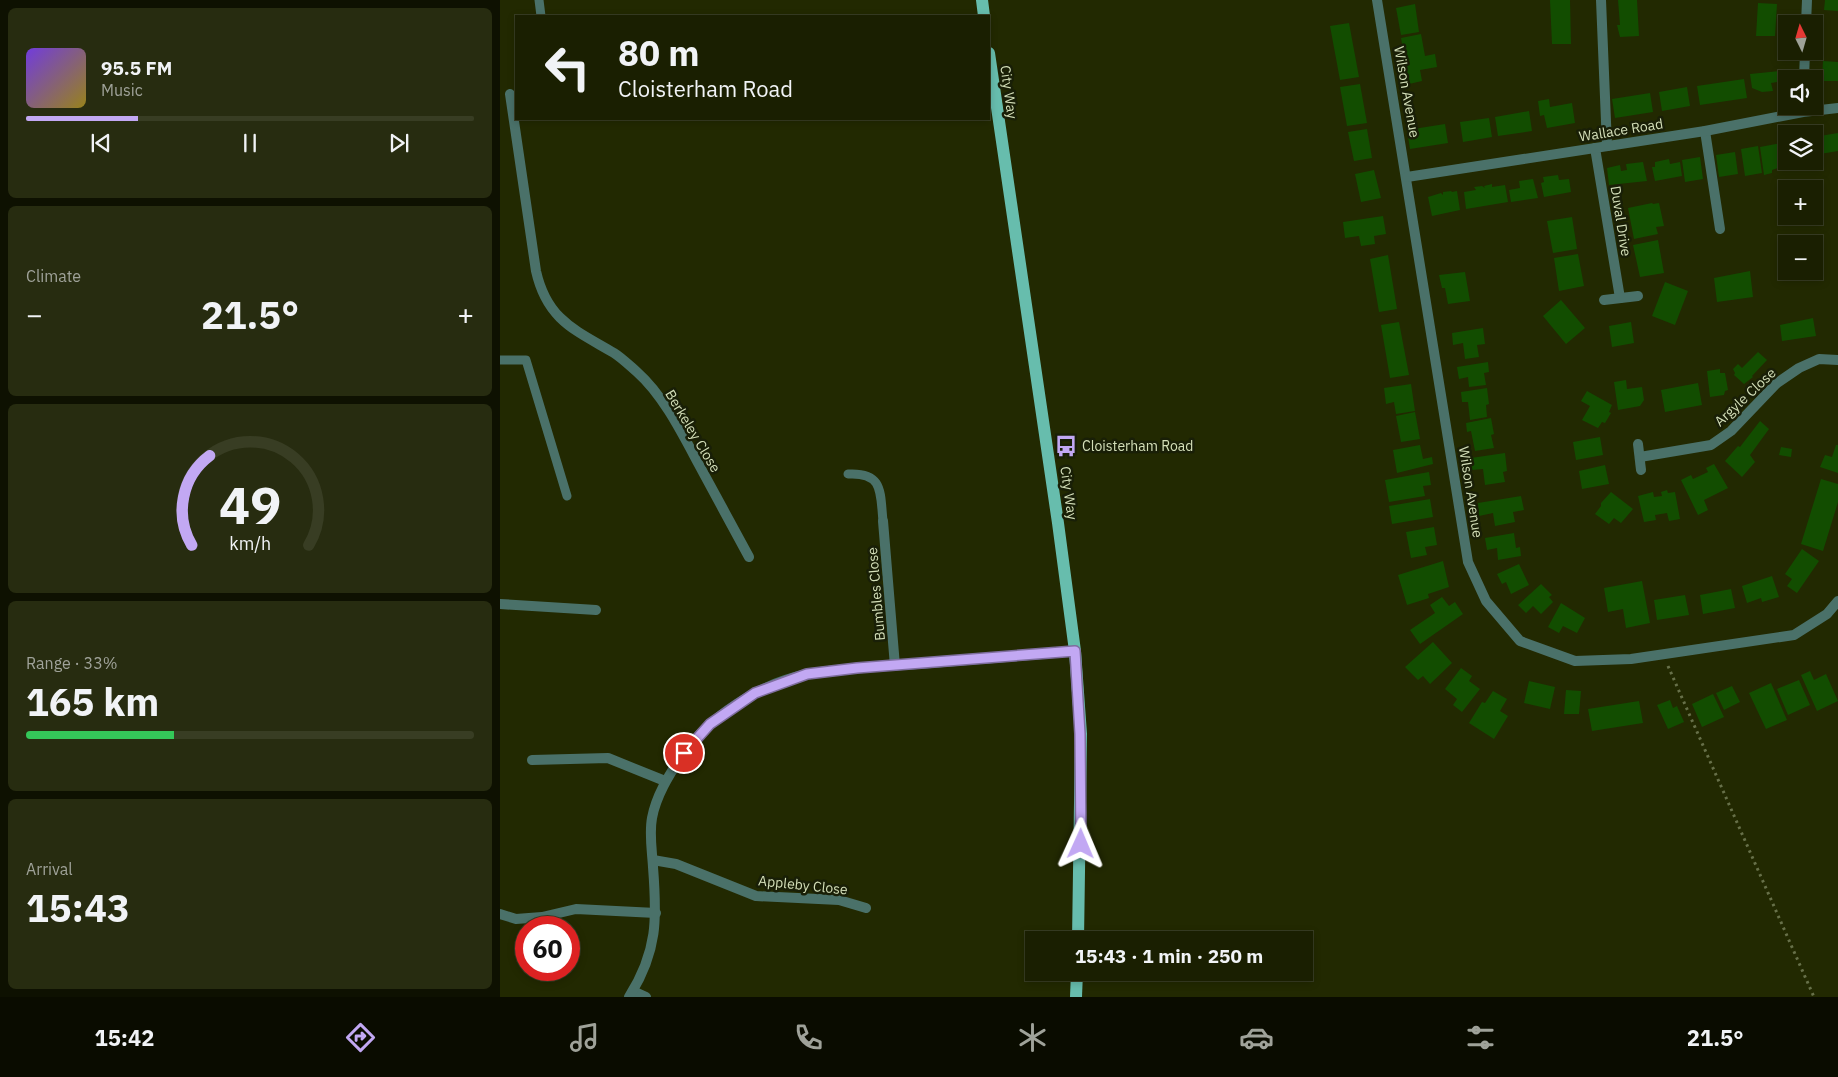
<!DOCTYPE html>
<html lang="en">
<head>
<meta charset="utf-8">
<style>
	body { margin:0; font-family:"IBM Plex Sans",sans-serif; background:#272c10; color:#f1f3f6; height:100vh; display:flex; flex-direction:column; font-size:19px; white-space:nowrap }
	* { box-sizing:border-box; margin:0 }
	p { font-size:16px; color:#9fa299 }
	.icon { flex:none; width:28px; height:28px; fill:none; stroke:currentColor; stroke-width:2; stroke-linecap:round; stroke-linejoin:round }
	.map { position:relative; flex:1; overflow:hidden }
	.drawer { display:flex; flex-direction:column; gap:8px; padding:8px; background:#0e1101; width:500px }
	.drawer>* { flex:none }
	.banner { position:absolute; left:15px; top:15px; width:475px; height:105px; border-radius:0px; box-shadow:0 2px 8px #0003,0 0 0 1px #383d23; background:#1a1f01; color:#f1f3f6; overflow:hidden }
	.needle { width:32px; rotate:355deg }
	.fabs { position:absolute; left:1278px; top:15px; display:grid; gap:10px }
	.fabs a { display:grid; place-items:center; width:45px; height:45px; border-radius:0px; background:#1a1f01; box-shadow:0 2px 8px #0003,0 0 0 1px #383d23; font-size:25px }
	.speed { position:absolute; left:15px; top:916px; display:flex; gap:10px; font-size:25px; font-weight:700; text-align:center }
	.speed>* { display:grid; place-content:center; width:65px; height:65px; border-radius:50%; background:#1a1f01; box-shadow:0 2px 8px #0003,0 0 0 1px #383d23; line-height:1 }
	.speed .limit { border:8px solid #d22; background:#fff; color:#111 }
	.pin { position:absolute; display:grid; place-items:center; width:42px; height:42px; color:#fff; margin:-21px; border:2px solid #fff; border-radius:50%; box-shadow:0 1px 5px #0007 }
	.me { position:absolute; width:55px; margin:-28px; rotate:1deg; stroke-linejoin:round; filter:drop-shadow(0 0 4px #0008) }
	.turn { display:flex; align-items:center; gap:18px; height:105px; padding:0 20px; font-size:22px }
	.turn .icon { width:65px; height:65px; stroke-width:2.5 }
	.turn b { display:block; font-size:35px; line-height:42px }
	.big { font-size:38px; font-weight:700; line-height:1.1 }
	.drawer .widget { flex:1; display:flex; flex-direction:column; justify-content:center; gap:8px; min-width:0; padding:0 18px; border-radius:8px; background:#272c10 }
	.drawer .dial { align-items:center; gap:0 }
	.dial svg { height:130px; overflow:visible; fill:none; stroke:#383d23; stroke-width:7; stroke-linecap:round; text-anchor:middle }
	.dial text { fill:#f1f3f6; stroke:none }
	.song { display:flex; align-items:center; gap:15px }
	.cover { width:60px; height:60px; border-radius:8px; background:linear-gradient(135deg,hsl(260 70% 55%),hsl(50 70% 35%)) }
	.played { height:5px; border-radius:2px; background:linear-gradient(90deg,#c2a8f3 25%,#383d23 25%) }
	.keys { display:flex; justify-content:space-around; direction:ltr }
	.heat { display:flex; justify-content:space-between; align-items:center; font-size:28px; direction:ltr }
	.charge { height:8px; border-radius:4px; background:linear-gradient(90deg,#34c759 33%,#383d23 0) }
	.trip { position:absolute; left:525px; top:931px; width:288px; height:50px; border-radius:0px; background:#1a1f01; box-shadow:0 2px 8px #0003,0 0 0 1px #383d23; font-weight:700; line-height:50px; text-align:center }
	.tabs { display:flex; height:80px; justify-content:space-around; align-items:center; background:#0a0c00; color:#9fa299 }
	.tabs .icon { width:35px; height:35px }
	.tabs .active { color:#c2a8f3 }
	.tabs b { font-size:22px; color:#f1f3f6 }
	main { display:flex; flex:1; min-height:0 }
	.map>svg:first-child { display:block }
	.building { fill:#124d00 }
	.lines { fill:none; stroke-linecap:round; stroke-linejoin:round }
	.path { stroke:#677049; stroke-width:3; stroke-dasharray:2.5 4; stroke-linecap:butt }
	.service { stroke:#4a7169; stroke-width:9 }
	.minor { stroke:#4a7169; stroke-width:10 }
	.primary { stroke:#67bdad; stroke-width:12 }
	.route-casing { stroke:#7e6d9e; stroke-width:12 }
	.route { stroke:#c2a8f3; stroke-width:9 }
	.labels { text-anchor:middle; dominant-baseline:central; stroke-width:5; stroke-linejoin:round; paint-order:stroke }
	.street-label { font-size:14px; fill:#d4dfb9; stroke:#191f07 }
	.poi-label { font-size:14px; fill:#d4dfb9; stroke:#191f07; text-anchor:start }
</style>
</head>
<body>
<main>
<section class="drawer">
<div class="widget">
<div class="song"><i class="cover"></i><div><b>95.5 FM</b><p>Music</p></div></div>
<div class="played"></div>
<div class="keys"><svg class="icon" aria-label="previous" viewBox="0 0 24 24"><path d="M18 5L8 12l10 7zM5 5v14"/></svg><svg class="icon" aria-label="pause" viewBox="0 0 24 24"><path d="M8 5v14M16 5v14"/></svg><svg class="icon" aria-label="next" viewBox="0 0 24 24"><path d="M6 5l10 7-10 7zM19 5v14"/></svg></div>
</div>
<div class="widget"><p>Climate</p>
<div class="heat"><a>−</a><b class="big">21.5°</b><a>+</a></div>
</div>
<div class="widget dial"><svg viewBox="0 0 100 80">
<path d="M14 69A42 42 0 1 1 86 69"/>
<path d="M14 69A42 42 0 0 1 25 14" stroke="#c2a8f3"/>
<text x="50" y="56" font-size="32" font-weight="700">49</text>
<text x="50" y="72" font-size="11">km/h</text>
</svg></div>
<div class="widget"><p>Range · 33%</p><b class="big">165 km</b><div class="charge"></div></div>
<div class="widget"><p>Arrival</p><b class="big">15:43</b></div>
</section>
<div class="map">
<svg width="1338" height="997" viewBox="0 0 1338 997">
	<rect width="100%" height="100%" fill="#222901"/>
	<g class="building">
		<polygon points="1050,0 1070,0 1071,44 1052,44"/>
		<polygon points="1118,0 1137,0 1139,36 1120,37 1117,25 1120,25"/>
		<polygon points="1325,0 1338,0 1338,11 1324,10"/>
		<polygon points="1258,3 1277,4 1275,36 1256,36"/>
		<polygon points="915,4 919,32 901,35 896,8"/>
		<polygon points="849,23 859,77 840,80 830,26"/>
		<polygon points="921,34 925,56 935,54 937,67 920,70 922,81 909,84 901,38"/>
		<polygon points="1323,61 1338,62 1338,81 1322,81"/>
		<polygon points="1281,71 1283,81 1271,83 1273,91 1262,92 1252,88 1250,74"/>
		<polygon points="1244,79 1247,98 1200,105 1197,86"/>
		<polygon points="860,84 867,123 847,126 840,87"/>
		<polygon points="1187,87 1190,106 1162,111 1159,92"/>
		<polygon points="1150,93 1153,112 1115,118 1112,99"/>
		<polygon points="1049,99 1050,107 1072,103 1075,123 1047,128 1044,115 1040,116 1038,101"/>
		<polygon points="1029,111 1032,131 998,136 995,117"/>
		<polygon points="989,118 992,137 963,142 960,122"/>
		<polygon points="945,124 948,143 910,149 907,130"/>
		<polygon points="867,129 872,158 854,161 848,132"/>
		<polygon points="1338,133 1338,151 1314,155 1314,137"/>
		<polygon points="1281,143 1284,166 1272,170 1272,173 1264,175 1260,147"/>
		<polygon points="1258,146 1262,173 1245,176 1241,149"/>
		<polygon points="1235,152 1238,174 1219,177 1216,155"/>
		<polygon points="1200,157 1203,179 1185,182 1182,160"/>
		<polygon points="1169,159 1170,164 1180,162 1182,176 1155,181 1152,167 1155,167 1155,162"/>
		<polygon points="1143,162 1147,181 1109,185 1107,168 1120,165 1121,171 1127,170 1126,164"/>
		<polygon points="874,170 881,198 861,202 855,174"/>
		<polygon points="1058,175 1059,180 1069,179 1071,192 1044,197 1041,183 1044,182 1043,177"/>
		<polygon points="1033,179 1038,198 1011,202 1009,190 1020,188 1019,181"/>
		<polygon points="992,184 992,187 1005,185 1008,202 966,209 964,192 976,190 974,187 982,186 985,188 984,186"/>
		<polygon points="951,191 952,192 957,191 960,210 932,216 928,197 941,193 943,195 943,192"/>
		<polygon points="1152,203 1153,204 1159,203 1164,226 1156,227 1158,234 1134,239 1128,208"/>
		<polygon points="883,216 886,234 874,236 875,244 861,246 859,236 845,238 843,222"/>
		<polygon points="1072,217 1077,249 1053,253 1047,221"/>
		<polygon points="1158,240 1164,273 1140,277 1133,245"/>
		<polygon points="1078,254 1084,286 1059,291 1054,258"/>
		<polygon points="888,255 897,309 879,312 870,259"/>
		<polygon points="1250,271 1253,297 1217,302 1214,278"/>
		<polygon points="965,272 970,301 948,304 945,288 942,288 939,275"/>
		<polygon points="1165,282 1188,291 1175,325 1152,316"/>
		<polygon points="1061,300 1085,328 1066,344 1043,316"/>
		<polygon points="1313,318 1316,336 1282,341 1280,325"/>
		<polygon points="899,322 909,375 890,378 881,325"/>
		<polygon points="1131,322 1134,343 1112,347 1109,326"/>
		<polygon points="983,328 985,344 977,345 979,357 965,359 963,343 953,345 952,333"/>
		<polygon points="1258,352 1267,360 1252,376 1253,377 1244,384 1234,375 1235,373 1233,369 1238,364 1242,368"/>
		<polygon points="988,362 989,372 984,373 986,385 969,387 968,377 959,379 957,367"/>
		<polygon points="1220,369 1220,373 1225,373 1228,390 1225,391 1224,395 1210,397 1207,371"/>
		<polygon points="1126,380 1127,389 1142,387 1144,400 1140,406 1118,410 1114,382"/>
		<polygon points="1198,383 1202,405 1165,412 1161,390"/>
		<polygon points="911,384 915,411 896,414 894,402 886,404 884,388"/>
		<polygon points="987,388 989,404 986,405 987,417 970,420 968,402 962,402 961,392"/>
		<polygon points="1087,391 1112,405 1109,412 1111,413 1105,423 1102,422 1098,428 1082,420 1090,406 1081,401"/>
		<polygon points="915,412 920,439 901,442 896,416"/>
		<polygon points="991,418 994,434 991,435 994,448 975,451 971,431 967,432 966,423"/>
		<polygon points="1260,421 1269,429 1250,455 1255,462 1242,477 1225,461 1238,446 1240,447"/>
		<polygon points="1100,437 1103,455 1076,460 1073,442"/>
		<polygon points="920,445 923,459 932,457 933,464 897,473 893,450"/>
		<polygon points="1336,445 1338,445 1338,473 1320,467 1325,455 1332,457"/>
		<polygon points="1281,447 1292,449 1291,457 1279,455"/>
		<polygon points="1005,453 1007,471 1003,472 1005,482 985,485 983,469 972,470 971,458"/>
		<polygon points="1214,464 1228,488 1204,500 1208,510 1198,515 1181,480 1191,475 1193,479 1208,472 1206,468"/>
		<polygon points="1105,465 1109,484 1082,489 1079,471"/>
		<polygon points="929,472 931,485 923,486 925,496 889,502 885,480"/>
		<polygon points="1321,479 1338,484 1338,502 1323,551 1301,544"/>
		<polygon points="1167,490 1168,493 1175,492 1180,519 1169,521 1167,513 1155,515 1156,520 1144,522 1138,496 1153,492 1154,497 1162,496 1161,492"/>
		<polygon points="1111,492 1133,509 1121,523 1114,518 1109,524 1095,514 1101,506 1101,503"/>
		<polygon points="1021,496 1024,510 1013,512 1015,522 995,526 993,513 979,516 978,503"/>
		<polygon points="930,499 933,517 892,524 889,506"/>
		<polygon points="934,527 937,545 925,547 927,555 911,558 906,532"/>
		<polygon points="1014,533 1016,548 1020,547 1021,556 998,560 997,548 987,550 985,538"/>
		<polygon points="1302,549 1319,561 1297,593 1287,586 1292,579 1285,574"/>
		<polygon points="943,561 949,587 928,594 929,598 907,605 898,575"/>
		<polygon points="1019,564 1029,585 1011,594 1006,582 1002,584 997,574"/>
		<polygon points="1272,576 1279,597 1262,602 1261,598 1247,603 1242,586"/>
		<polygon points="1142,581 1150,623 1126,628 1123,609 1108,612 1104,588"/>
		<polygon points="1041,584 1052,595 1049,597 1053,602 1041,614 1033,606 1026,613 1018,605"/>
		<polygon points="1231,589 1235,608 1203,614 1200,595"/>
		<polygon points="1185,595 1189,615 1157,620 1154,600"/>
		<polygon points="942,597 949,606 955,602 963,614 920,644 910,630 935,613 930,605"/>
		<polygon points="1061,603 1085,618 1077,633 1063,626 1059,633 1048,627"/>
		<polygon points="933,642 952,663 930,684 923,676 918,680 905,667"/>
		<polygon points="961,668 972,676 969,681 980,689 962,712 953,705 957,699 945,689"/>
		<polygon points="1310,671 1314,680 1326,674 1338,701 1317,711 1301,675"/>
		<polygon points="1299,680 1310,705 1288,715 1277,689"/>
		<polygon points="1029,681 1055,687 1050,709 1024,703"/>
		<polygon points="1271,683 1287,720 1266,729 1249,693"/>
		<polygon points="1232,686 1240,702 1224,710 1216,693"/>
		<polygon points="1066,690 1081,691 1079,714 1064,714"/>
		<polygon points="993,691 1007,699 1000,711 1008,716 994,739 969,723 982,702 985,703"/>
		<polygon points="1213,694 1224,717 1202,727 1192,704"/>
		<polygon points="1170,700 1173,708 1177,706 1184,722 1168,729 1157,705"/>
		<polygon points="1139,701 1143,723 1092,731 1088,709"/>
	</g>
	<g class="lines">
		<polyline class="path" points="1168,666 1314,997"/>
		<g class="service">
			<polyline points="39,0 41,16"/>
			<polyline points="0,360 26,360 67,496"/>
			<path d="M348,474C384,472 380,493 383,521"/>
		</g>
		<g class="minor">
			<polyline points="877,0 968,562 986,601 1020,641 1075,661 1131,659 1294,635 1327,614 1338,601"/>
			<polyline points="1101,0 1107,146"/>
			<polyline points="1306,24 1307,0"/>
			<polyline points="1304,79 1305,51"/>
			<path d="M10,94L36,271C47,320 75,330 114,353C122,358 130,366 137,372C163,395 182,433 198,463C215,494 232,526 249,557"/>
			<polyline points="1205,131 1220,229"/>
			<polyline points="1095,148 1120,298"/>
			<polyline points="907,177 1205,131 1303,112 1338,108"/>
			<polyline points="1104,300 1138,296"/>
			<polyline points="1138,444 1141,470"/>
			<polyline points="1140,457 1211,445 1231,431 1277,383 1299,368 1319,359 1338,360"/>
			<polyline points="383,521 395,666"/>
			<polyline points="0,604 96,610"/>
			<polyline points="32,760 108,758 165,781"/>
			<polyline points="153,860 176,864 256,896 339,900 366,908"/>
			<polyline points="0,914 16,919 42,917 76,909 156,913"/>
			<polyline points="133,991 146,997"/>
			<path d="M129,997C158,951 157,918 153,867C152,850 149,834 152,818C156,796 169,775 181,757C210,716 258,684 308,674C343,667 381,667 417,664C469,660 522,656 575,651"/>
		</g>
		<g class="primary">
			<polyline points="482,0 484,16"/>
			<polyline points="489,53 558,523 575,651 581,734 578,940"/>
			<polyline points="576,997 577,972"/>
		</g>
	</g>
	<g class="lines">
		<g class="route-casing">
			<polyline id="route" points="184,753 210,724 255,693 307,674 357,668 575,651 580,734 581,844"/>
		</g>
		<use href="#route" class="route"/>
	</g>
	<defs>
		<g id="bus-bare" transform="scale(1.725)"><path d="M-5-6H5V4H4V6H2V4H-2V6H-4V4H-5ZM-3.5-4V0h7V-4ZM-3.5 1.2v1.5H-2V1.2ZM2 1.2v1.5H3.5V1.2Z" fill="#c2a8f3" stroke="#191f07" stroke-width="2.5" paint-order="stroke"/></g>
	</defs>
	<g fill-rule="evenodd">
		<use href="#bus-bare" x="566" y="446"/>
	</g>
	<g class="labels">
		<g class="street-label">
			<text transform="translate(509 92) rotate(82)">City Way</text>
			<text transform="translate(907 92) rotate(80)">Wilson Avenue</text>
			<text transform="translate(1121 130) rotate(-9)">Wallace Road</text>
			<text transform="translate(1121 221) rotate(81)">Duval Drive</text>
			<text transform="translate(1245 397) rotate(-43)">Argyle Close</text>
			<text transform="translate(193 431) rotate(59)">Berkeley Close</text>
			<text transform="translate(971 492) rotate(81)">Wilson Avenue</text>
			<text transform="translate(569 493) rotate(82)">City Way</text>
			<text transform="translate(376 594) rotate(-95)">Bumbles Close</text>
			<text transform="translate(303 885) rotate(6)">Appleby Close</text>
		</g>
		<g class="poi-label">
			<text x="582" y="446">Cloisterham Road</text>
		</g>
	</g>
</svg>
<div class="fabs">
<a><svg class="needle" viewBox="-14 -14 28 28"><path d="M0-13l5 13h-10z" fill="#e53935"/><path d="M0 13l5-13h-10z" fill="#9fa299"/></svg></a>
<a><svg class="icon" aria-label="sound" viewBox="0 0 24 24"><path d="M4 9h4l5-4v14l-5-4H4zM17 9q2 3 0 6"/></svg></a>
<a><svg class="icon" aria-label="layers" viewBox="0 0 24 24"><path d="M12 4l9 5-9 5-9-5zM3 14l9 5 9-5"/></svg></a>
<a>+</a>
<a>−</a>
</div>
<div class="speed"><div class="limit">60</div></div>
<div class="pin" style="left:184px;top:753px;background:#d93025"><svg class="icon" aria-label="arrive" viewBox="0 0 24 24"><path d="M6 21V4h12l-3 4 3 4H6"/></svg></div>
<svg class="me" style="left:581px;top:844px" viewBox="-20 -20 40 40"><path d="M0-17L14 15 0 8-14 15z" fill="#c2a8f3" stroke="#fff" stroke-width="4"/></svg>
<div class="trip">15:43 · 1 min · 250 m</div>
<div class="banner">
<div class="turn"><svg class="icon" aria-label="left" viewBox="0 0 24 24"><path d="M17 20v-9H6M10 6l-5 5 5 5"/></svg><div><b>80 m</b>Cloisterham Road</div></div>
</div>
</div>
</main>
<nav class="tabs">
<b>15:42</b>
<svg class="icon active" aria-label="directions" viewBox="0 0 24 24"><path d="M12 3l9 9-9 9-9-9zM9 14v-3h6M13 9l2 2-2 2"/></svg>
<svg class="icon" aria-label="music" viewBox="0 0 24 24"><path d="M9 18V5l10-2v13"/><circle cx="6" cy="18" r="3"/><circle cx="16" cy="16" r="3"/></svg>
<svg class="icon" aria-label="phone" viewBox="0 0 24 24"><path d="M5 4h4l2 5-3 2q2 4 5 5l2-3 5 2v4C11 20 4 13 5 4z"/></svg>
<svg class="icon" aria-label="climate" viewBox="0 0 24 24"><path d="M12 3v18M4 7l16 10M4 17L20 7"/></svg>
<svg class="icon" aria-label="car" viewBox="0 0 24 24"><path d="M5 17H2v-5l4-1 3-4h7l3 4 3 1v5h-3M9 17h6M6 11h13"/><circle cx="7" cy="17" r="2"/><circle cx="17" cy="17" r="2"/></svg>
<svg class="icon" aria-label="filters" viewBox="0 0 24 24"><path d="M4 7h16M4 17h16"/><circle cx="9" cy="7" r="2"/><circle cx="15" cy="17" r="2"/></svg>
<b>21.5°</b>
</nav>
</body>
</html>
